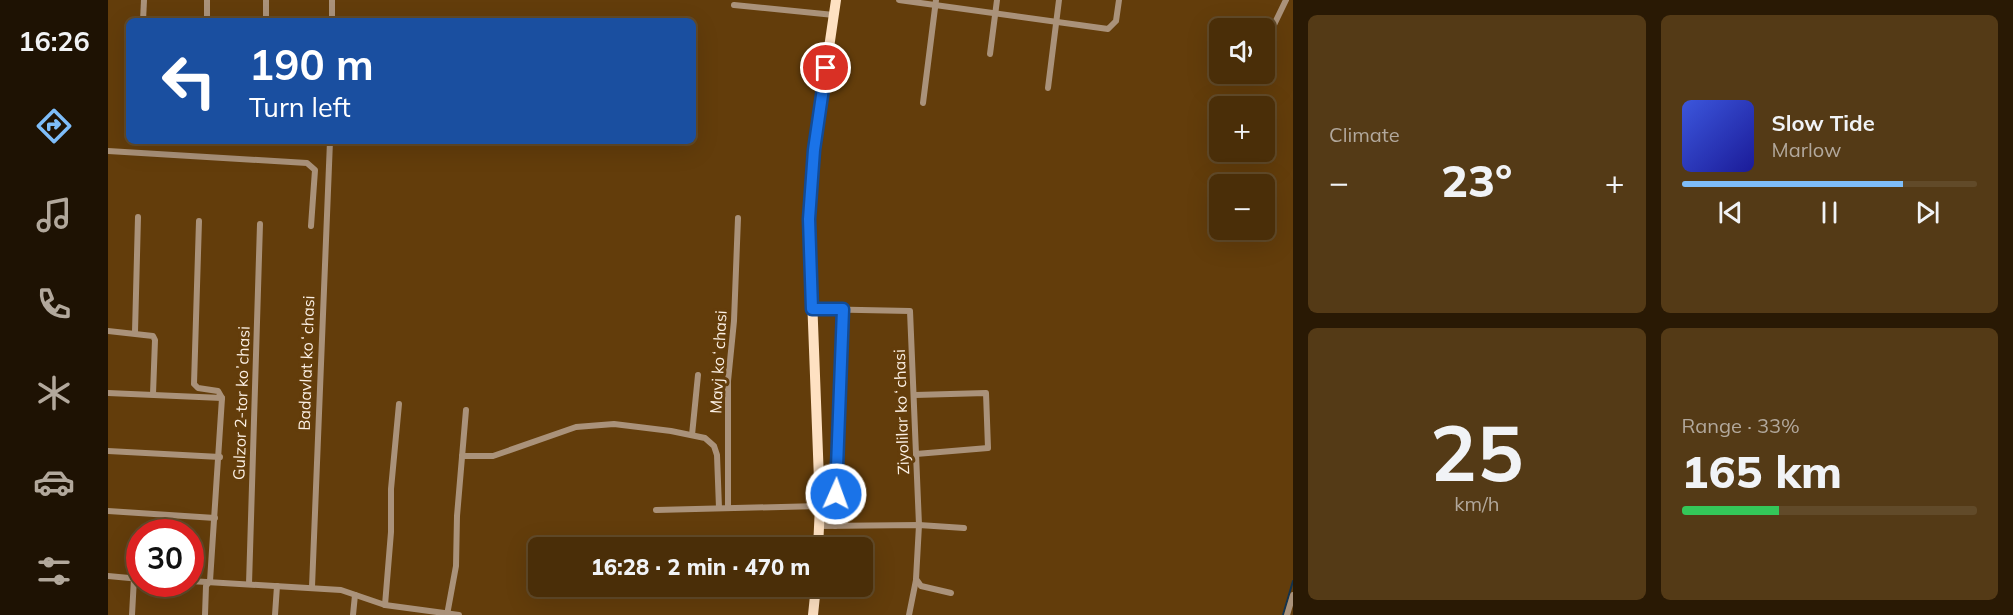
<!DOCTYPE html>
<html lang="en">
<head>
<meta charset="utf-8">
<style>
	body { margin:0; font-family:Mulish,sans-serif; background:#543a16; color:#f1f3f6; height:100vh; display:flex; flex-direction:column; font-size:22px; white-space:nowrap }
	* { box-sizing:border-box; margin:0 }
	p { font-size:20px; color:#b2a89c }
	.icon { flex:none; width:33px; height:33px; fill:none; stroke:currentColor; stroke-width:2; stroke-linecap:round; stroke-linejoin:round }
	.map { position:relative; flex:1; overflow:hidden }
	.drawer { display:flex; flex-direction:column; gap:15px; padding:15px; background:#291904; width:720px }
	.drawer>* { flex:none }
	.banner { position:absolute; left:18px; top:18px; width:570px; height:126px; border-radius:9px; box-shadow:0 6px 24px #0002,0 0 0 2px #614a29; background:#1a4fa0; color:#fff; overflow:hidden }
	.fabs { position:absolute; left:1101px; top:18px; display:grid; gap:12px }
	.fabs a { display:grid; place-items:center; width:66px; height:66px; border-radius:9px; background:#4a2e08; box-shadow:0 6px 24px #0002,0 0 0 2px #614a29; font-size:30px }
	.speed { position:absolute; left:18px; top:519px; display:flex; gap:12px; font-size:30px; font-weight:700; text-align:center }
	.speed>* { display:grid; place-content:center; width:78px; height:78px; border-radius:50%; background:#4a2e08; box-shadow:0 6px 24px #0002,0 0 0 2px #614a29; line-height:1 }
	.speed .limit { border:9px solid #d22; background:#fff; color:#111 }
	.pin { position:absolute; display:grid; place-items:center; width:51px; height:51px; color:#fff; margin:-26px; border:3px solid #fff; border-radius:50%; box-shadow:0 2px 6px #0007 }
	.me { position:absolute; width:66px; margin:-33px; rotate:2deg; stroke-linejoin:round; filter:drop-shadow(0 0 4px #0008) }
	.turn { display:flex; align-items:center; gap:21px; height:126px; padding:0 24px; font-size:27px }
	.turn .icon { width:78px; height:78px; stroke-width:2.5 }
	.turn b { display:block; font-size:42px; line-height:51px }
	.big { font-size:45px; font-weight:800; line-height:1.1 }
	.drawer .card { flex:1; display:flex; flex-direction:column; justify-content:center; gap:9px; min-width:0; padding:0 21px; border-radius:9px; background:#543a16 }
	.drawer .dial { align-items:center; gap:0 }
	.dial b { font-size:78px; line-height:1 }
	.song { display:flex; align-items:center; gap:18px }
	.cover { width:72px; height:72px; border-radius:9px; background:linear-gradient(135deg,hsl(230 70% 55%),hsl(240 70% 35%)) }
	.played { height:6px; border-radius:3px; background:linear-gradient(90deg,#7ebdf9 75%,#614a29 75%) }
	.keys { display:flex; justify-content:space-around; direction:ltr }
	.heat { display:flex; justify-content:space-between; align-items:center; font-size:33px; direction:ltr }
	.charge { height:9px; border-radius:4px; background:linear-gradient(90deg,#34c759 33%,#614a29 0) }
	.drawer .tiles { flex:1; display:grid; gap:15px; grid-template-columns:repeat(2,1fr) }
	.trip { position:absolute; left:420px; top:537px; width:345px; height:60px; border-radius:9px; background:#4a2e08; box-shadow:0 6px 24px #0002,0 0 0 2px #614a29; font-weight:800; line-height:60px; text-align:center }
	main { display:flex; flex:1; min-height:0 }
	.tabs { display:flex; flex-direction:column; width:108px; justify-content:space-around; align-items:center; background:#1e1203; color:#b2a89c }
	.tabs .icon { width:42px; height:42px }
	.tabs .on { color:#7ebdf9 }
	.tabs b { font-size:27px; color:#f1f3f6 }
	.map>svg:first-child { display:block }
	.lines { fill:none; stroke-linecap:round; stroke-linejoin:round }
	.stream { stroke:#123350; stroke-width:2 }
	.street { stroke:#aa927a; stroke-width:6 }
	.primary { stroke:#fee1c2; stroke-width:10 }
	.route-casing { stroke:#114b97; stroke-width:15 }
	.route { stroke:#1a73e8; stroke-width:10 }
	.labels { text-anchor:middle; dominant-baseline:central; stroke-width:6; stroke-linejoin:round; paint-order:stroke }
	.street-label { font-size:16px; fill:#fcf0e4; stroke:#633d0b }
</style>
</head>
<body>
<main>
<nav class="tabs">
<b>16:26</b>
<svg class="icon on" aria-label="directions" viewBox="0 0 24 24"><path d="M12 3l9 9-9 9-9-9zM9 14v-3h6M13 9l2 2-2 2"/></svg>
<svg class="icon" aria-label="music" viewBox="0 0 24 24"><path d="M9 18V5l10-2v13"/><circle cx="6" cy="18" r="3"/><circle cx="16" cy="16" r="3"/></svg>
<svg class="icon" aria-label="phone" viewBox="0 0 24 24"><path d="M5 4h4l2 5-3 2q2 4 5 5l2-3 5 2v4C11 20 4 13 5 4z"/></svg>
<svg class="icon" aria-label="climate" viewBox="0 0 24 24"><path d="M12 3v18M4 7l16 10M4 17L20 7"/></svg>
<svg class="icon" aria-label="car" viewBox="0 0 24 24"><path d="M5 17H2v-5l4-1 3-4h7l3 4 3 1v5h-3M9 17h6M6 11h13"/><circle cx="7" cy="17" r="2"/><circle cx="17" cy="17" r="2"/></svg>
<svg class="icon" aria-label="filters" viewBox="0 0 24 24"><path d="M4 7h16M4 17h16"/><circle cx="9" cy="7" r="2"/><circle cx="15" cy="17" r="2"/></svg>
</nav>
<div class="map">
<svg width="1185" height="615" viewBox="0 0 1185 615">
	<rect width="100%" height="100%" fill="#633d0b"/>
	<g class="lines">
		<polyline class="stream" points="1175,615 1185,581"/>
		<g class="street">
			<polyline points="791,0 1000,29 1008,21 1011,0"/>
			<polyline points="626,5 726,15"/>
			<polyline points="35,21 36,0"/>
			<polyline points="99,21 99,0"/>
			<polyline points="158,21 158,0"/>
			<polyline points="224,21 224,0"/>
			<polyline points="1163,31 1178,0"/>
			<polyline points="882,54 889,0"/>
			<polyline points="940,88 951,0"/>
			<polyline points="815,103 828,0"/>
			<polyline points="0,151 199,163 207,170 203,226"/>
			<polyline points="91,221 86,384 90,388 110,391 114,398 102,581 98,586 97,615"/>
			<polyline points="704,309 802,311 811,525 808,579 813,586 843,593"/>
			<polyline points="0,331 45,336 47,340 45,394"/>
			<polyline points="27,332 30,217"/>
			<polyline points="0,393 114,398"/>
			<polyline points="807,395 878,393 880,448 808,454"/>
			<polyline points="584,435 590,375"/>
			<polyline points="0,451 112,457"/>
			<polyline points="354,456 385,456 468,427 506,424 563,431 597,438 606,446 609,455 611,508"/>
			<polyline points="620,507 620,381 626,321 630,218"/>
			<polyline points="548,510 712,506"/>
			<polyline points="0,511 107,518"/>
			<polyline points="711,526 811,525 856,528"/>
			<polyline points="727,526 735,309"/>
			<polyline points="0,576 32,579"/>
			<polyline points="82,581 233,590 277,605 351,615"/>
			<polyline points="141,584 152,224"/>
			<polyline points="204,587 222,141"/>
			<polyline points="277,605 283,532 283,489 291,404"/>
			<polyline points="24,615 26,578"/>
			<polyline points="167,615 169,586"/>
			<polyline points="245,615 247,595"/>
			<polyline points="339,615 348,566 349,516 358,410"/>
			<polyline points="801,615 808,580"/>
			<polyline points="1179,615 1185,595"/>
		</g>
		<g class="primary">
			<polyline points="710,548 712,506 701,219 706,150 728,0"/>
			<polyline points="705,615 708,586"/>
		</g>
	</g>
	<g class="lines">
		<g class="route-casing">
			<polyline id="route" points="718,68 706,150 701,219 704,309 735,309 728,494"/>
		</g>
		<use href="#route" class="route"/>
	</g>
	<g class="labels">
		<g class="street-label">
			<text transform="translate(610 362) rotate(-87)">Mavj koʻchasi</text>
			<text transform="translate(198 363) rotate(-88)">Badavlat koʻchasi</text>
			<text transform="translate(133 403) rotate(-88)">Gulzor 2-tor koʼchasi</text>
			<text transform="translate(793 412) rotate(-92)">Ziyolilar koʻchasi</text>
		</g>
	</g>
</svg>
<div class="fabs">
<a><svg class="icon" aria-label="sound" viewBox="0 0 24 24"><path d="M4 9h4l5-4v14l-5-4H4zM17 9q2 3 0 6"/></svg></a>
<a>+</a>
<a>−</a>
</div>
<div class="speed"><div class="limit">30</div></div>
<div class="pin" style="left:718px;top:68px;background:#d93025"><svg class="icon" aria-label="arrive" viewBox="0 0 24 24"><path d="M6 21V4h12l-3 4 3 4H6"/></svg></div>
<svg class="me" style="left:728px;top:494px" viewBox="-20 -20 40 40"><circle r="17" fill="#1a73e8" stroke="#fff" stroke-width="3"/><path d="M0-11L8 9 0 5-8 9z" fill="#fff"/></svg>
<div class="trip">16:28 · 2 min · 470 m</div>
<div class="banner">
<div class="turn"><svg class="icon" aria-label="left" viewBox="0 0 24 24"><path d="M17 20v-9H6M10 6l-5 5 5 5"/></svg><div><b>190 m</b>Turn left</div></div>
</div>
</div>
<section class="drawer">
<div class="tiles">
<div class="card"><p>Climate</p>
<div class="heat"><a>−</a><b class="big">23°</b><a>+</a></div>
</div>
<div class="card">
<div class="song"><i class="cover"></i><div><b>Slow Tide</b><p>Marlow</p></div></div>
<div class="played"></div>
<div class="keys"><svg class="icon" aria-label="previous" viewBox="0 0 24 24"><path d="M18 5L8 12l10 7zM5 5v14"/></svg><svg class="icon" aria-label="pause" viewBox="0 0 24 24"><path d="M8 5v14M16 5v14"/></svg><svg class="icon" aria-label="next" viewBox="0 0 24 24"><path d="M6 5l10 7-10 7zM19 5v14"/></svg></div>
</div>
<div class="card dial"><b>25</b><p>km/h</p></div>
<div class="card"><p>Range · 33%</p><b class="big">165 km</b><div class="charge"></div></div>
</div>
</section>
</main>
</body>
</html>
